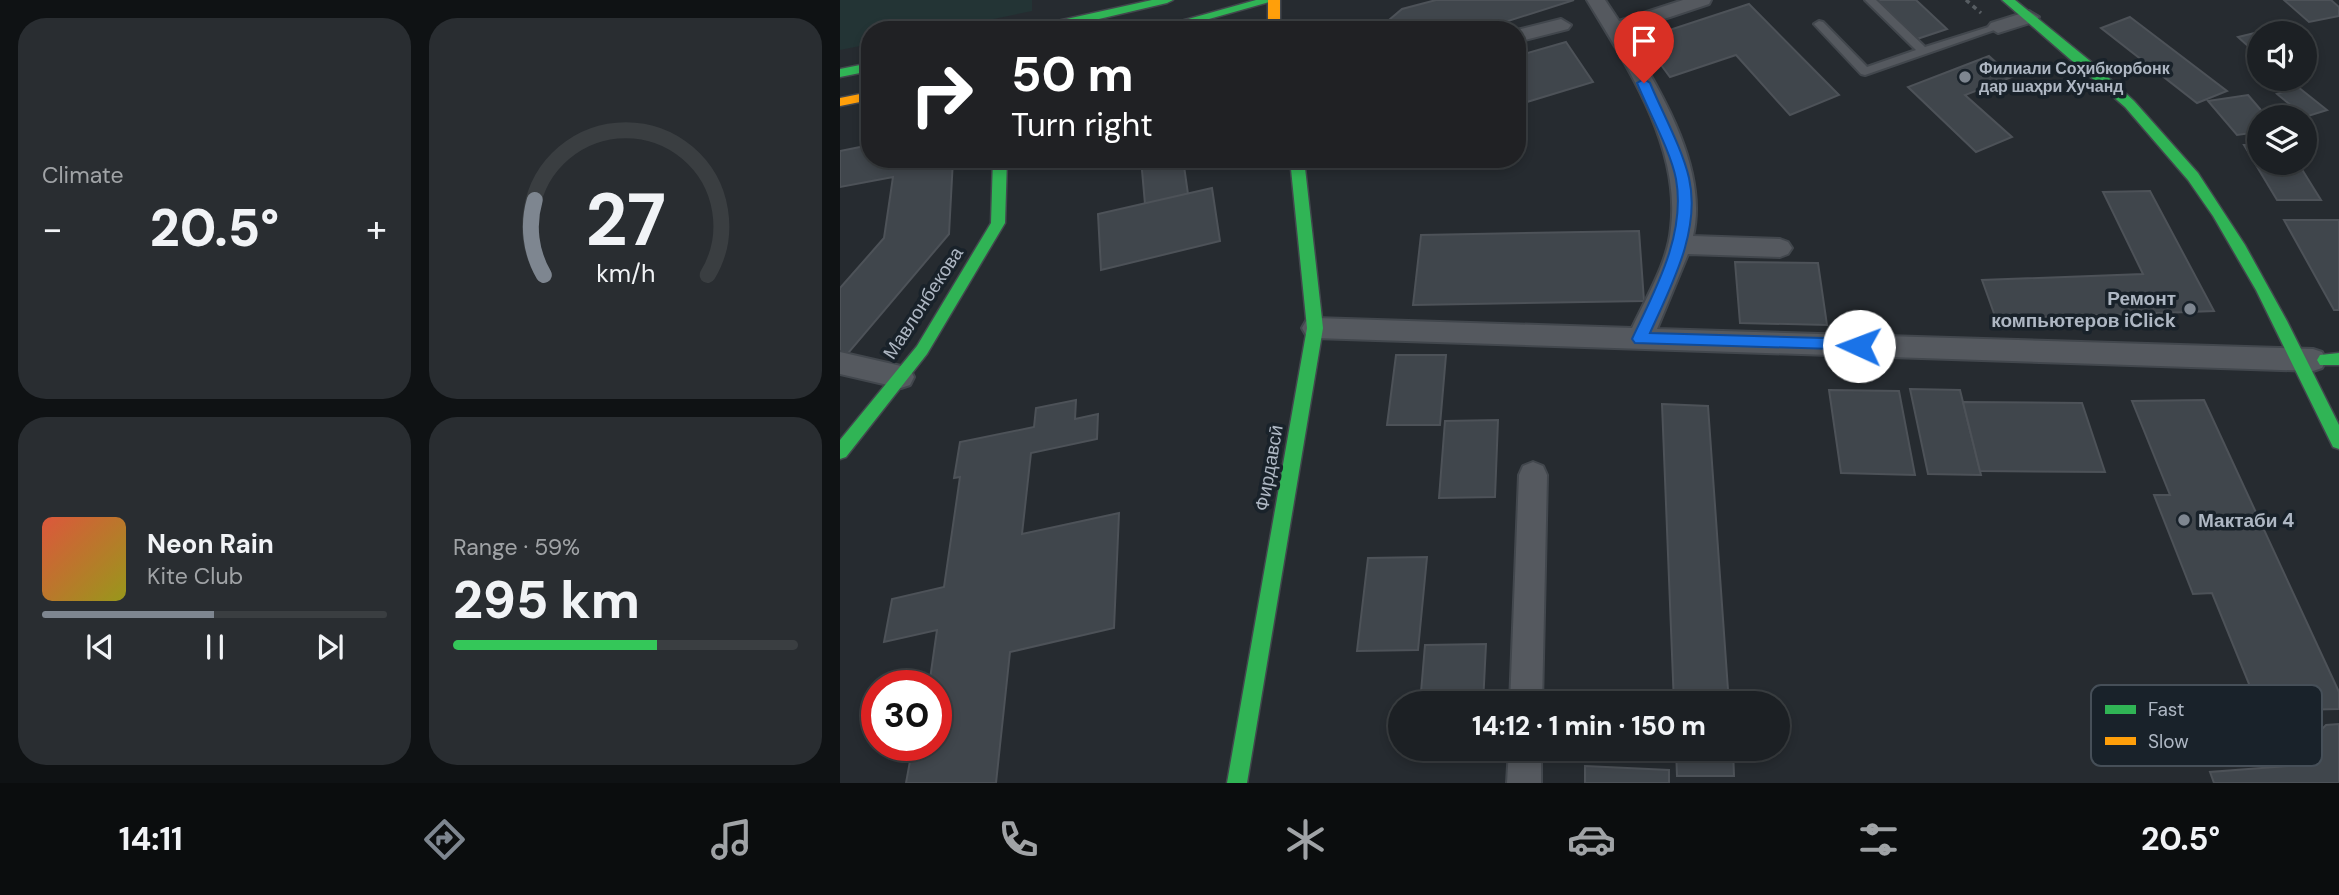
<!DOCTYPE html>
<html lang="en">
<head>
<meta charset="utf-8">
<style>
	body { margin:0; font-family:"DM Sans",sans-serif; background:#292d31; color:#f1f3f6; height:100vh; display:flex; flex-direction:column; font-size:26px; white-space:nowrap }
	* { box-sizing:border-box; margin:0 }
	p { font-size:23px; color:#a0a3a6 }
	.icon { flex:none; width:38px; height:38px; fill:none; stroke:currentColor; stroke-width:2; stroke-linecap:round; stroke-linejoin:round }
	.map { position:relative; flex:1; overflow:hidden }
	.sheet { display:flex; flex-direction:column; gap:18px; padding:18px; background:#0f1214; width:840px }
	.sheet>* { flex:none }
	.top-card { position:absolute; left:21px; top:21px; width:665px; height:147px; border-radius:28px; box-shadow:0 4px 10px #0003,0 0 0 2px #3a3e41; background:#202124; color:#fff; overflow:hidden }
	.fabs { position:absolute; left:1407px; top:21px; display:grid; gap:14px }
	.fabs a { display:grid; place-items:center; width:70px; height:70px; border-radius:50%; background:#1c2024; box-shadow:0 4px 10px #0003,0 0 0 2px #3a3e41; font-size:35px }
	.speed { position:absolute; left:21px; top:670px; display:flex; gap:14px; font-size:35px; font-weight:700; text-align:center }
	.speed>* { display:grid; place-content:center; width:91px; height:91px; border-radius:50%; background:#1c2024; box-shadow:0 4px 10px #0003,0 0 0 2px #3a3e41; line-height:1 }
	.speed .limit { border:10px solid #d22; background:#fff; color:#111 }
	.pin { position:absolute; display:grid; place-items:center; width:60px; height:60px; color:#fff; margin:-72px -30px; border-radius:50% 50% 50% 0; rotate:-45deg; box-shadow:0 0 7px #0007 }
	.pin .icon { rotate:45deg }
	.me { position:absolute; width:77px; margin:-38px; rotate:272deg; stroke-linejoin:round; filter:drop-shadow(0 0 5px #0008) }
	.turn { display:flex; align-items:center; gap:24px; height:147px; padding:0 35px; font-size:32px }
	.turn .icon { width:91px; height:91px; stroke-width:2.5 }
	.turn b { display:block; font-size:49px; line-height:60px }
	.big { font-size:52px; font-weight:800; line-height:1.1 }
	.sheet .card { flex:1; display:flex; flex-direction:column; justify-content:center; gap:10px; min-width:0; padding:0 24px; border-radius:28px; background:#292d31 }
	.sheet .dial { align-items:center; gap:0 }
	.dial svg { height:182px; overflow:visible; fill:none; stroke:#3a3e41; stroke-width:7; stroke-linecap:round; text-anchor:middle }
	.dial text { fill:#f1f3f6; stroke:none }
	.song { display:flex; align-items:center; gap:21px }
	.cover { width:84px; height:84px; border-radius:10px; background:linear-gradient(135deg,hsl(10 70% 55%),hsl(60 70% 35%)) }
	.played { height:7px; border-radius:4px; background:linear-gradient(90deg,#7e8690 50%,#3a3e41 50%) }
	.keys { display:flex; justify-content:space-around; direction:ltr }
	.heat { display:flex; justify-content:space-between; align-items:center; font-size:38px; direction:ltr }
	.charge { height:10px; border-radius:5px; background:linear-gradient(90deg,#34c759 59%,#3a3e41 0) }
	.sheet .tiles { flex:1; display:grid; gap:18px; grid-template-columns:repeat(2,1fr) }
	.trip { position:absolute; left:548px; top:691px; width:402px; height:70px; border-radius:35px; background:#1c2024; box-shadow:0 4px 10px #0003,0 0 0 2px #3a3e41; font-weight:800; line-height:70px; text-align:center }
	.tabs { display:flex; height:112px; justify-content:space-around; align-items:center; background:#0b0d0e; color:#a0a3a6 }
	.tabs .icon { width:49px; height:49px }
	.tabs .on { color:#7e8690 }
	.tabs b { font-size:32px; color:#f1f3f6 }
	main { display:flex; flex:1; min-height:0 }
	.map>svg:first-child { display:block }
	.green { fill:#233435 }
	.building { fill:#40464c; stroke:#4d5258; stroke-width:2 }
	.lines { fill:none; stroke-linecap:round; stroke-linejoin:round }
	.lane-casing { stroke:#42474d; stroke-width:4 }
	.street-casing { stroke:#42474d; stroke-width:4 }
	.fast-casing { stroke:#42474d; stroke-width:3 }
	.slow-casing { stroke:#42474d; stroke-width:3 }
	.path { stroke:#575d62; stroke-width:3.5; stroke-dasharray:4.5 4.5; stroke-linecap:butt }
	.lane { fill:#55595f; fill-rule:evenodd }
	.street { fill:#55595f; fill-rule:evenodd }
	.fast { fill:#30b455; fill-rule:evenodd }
	.slow { fill:#ff9f0a; fill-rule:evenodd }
	.route { fill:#1a73e8; stroke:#114b97; stroke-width:2 }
	.poi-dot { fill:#7e8690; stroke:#19222a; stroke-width:2.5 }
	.labels { text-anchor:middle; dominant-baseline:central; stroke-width:7; stroke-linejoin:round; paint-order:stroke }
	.far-poi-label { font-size:16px; font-weight:bold; fill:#aeb7c3; stroke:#19222a; text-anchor:start }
	.poi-label { font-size:19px; font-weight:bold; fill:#aeb7c3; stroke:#19222a; text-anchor:end }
	.street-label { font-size:19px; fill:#aeb7c3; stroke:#19222a }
	.key { fill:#19222a; stroke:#464f58; stroke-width:2 }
	.key-label { font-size:19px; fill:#aeb7c3 }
</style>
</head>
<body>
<main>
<section class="sheet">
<div class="tiles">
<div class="card"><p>Climate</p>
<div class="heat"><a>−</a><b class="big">20.5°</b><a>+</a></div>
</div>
<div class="card dial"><svg viewBox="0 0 100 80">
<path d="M14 69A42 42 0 1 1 86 69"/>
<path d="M14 69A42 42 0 0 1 10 36" stroke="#7e8690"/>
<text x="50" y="56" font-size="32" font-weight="700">27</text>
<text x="50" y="72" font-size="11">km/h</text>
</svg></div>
<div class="card">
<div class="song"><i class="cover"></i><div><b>Neon Rain</b><p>Kite Club</p></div></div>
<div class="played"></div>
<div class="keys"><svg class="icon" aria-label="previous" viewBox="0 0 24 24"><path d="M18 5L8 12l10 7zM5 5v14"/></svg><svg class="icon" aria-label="pause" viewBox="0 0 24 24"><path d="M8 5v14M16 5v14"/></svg><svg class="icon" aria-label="next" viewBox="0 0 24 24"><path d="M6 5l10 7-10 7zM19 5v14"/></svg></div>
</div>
<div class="card"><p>Range · 59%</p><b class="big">295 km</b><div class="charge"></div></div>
</div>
</section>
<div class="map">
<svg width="1499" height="783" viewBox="0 0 1499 783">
	<rect width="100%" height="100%" fill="#262b30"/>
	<polygon class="green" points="0,0 192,0 192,11 100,30 30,30 30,44 0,50"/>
	<g class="building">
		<polygon points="596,0 734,0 640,30 549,30 549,20 562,9"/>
		<polygon points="1037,0 1076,0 1107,29 1077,39"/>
		<polygon points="1444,0 1491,0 1499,7 1499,16 1469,22"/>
		<polygon points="909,4 999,95 950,115 896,55 830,77 802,39"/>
		<polygon points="1290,17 1387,91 1357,103 1261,28"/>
		<polygon points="1439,27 1448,33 1419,33 1419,56 1398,37"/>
		<polygon points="726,42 753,82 677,105 677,56"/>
		<polygon points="1149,56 1172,77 1125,95 1172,137 1136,152 1068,87"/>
		<polygon points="1458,87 1487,110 1465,117 1437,94"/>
		<polygon points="1408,95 1427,117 1419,117 1419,132 1397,135 1368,101"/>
		<polygon points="30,145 30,159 113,159 109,234 4,358 0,357 0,288 44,238 53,177 0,187 0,151"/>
		<polygon points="1404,145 1419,145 1419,163 1458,163 1481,200 1437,200"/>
		<polygon points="301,159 343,159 348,194 305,204"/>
		<polygon points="372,188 380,241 261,270 258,214"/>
		<polygon points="1310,191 1374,311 1156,319 1142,280 1303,274 1263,192"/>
		<polygon points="1444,220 1499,220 1499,310 1494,310"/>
		<polygon points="799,231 804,301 573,305 581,235"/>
		<polygon points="895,262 978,263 987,325 900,323"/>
		<polygon points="556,355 606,355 600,425 547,425"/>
		<polygon points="1070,389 1120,390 1141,475 1088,474"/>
		<polygon points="989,390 1059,391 1075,475 1001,473"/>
		<polygon points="236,400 235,419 258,414 257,439 191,453 182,534 279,513 274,628 170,652 156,783 66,783 70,761 78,759 80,746 96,746 96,686 89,686 97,630 44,642 52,599 104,587 120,477 114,478 120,442 194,427 196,408"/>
		<polygon points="1364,400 1499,692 1499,709 1420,711 1372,593 1353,594 1314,495 1330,495 1292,401"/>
		<polygon points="1123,402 1242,403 1265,472 1140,471"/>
		<polygon points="822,404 868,406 889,704 834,704"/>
		<polygon points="658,420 655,497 599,498 605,421"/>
		<polygon points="587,557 578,650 517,651 528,558"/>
		<polygon points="646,644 643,704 580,704 585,645"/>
		<polygon points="1499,724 1499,783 1374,783 1370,772 1474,764 1472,739 1486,725"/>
		<polygon points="836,749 893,749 894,776 837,776"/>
		<polygon points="745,766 829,770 829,783 745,783"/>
	</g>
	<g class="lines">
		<g class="lane-casing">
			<polygon id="lane" points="1025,0 1036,0 1085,47 1158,24 1163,27 1025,75 1021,74 974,24 979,21 983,22 1027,67 1076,50"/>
		</g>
		<g class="street-casing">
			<g id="street">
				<path d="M747,0H765L779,21L843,0H871L869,4L785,32C819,89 869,167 853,236L940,239L948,242L952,248L948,254L940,257L848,254L817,329L1473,349L1482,352L1486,360L1482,368L1473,371L475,338L466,335L462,328L466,321L475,318L792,328C807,296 828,262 831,228C841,147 787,66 747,0Z"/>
				<polygon points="1189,11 1199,17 1196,21 1158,33 1148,27 1151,23"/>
				<polygon points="721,19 731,25 728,29 677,42 677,30"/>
				<polygon points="0,352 61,366 70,369 74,377 70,385 61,388 0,374"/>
				<polygon points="693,462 703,466 707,475 702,704 670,704 679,475 683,466"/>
				<polygon points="669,749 701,749 701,783 667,783"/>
			</g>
		</g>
		<g class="fast-casing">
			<g id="fast">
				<polygon points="312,0 333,0 327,3 212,30 189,30 195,26"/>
				<polygon points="416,0 436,0 330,30 309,30"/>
				<polygon points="1162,0 1175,0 1255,65 1294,101 1358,173 1405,245 1447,321 1499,425 1499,449 1493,447 1416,290 1373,216 1348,180 1285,107"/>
				<polygon points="30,63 30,71 0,77 0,69"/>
				<polygon points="153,159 167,159 165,223 87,354 6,457 0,459 0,440 77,346 151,223"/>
				<polygon points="450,159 464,159 483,328 407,783 387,783 467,328"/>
				<polygon points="1499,353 1499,365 1480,365 1477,360 1480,355"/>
			</g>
		</g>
		<g class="slow-casing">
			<g id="slow">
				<rect x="428" y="0" width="12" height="30"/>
				<polygon points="30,92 30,100 0,106 0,98"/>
			</g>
		</g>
		<polyline class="path" points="1126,0 1141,13"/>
		<use href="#lane" class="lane"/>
		<use href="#street" class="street"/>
		<use href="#fast" class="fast"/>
		<use href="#slow" class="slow"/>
	</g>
	<path class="route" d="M804,79L810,83C822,112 842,148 849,178C861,231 831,286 810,333L1019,339L1024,341V350L795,343L792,339C815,290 846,235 836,179C831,152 808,110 797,83Z"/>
	<g class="poi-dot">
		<circle cx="1125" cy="77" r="7"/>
		<circle cx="1350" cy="309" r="7"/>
		<circle cx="1344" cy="520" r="7"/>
	</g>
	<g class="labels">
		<g class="far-poi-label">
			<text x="1139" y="68">Филиали Соҳибкорбонк<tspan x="1139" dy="18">дар шаҳри Хучанд</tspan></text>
		</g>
		<g class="poi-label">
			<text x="1336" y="298">Ремонт<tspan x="1336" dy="22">компьютеров iClick</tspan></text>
			<text x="1358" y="520" text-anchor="start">Мактаби 4</text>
		</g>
		<g class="street-label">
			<text transform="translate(83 303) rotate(-57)">Мавлонбекова</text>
			<text transform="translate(429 468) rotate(-80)">Фирдавсӣ</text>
		</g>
	</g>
	<rect x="1251" y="685" width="231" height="81" rx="10" class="key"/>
	<rect x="1265" y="705" width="31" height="9" fill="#30b455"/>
	<rect x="1265" y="737" width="31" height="8" fill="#ff9f0a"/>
	<g class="key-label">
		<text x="1308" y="716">Fast</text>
		<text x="1308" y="748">Slow</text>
	</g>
</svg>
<div class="fabs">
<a><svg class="icon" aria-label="sound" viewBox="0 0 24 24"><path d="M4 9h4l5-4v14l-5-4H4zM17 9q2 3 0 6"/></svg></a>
<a><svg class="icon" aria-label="layers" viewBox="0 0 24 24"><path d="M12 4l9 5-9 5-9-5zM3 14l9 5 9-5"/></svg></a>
</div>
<div class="speed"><div class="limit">30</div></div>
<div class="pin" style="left:804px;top:83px;background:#d93025"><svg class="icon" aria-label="arrive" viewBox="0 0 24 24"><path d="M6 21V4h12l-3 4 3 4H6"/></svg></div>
<svg class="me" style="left:1019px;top:346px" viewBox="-20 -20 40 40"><circle r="19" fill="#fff"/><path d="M0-13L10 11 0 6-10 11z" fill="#1a73e8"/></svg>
<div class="trip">14:12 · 1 min · 150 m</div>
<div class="top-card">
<div class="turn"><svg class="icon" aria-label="right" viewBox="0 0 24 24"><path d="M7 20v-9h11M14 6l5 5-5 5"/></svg><div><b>50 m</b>Turn right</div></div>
</div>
</div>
</main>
<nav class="tabs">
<b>14:11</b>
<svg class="icon on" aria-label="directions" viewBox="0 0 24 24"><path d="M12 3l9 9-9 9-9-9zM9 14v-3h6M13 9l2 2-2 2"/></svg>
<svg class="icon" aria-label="music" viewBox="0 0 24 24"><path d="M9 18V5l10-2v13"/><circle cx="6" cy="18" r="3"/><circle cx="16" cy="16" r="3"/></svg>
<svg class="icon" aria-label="phone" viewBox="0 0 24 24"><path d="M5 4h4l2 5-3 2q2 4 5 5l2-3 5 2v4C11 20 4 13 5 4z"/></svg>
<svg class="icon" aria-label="climate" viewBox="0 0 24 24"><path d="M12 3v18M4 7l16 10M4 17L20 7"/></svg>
<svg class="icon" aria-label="car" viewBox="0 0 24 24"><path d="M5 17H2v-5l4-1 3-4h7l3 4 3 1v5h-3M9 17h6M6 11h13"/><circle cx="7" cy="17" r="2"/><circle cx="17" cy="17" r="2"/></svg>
<svg class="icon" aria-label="filters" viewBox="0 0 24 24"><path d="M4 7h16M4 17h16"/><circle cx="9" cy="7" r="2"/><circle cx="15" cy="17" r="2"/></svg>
<b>20.5°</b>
</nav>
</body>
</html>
